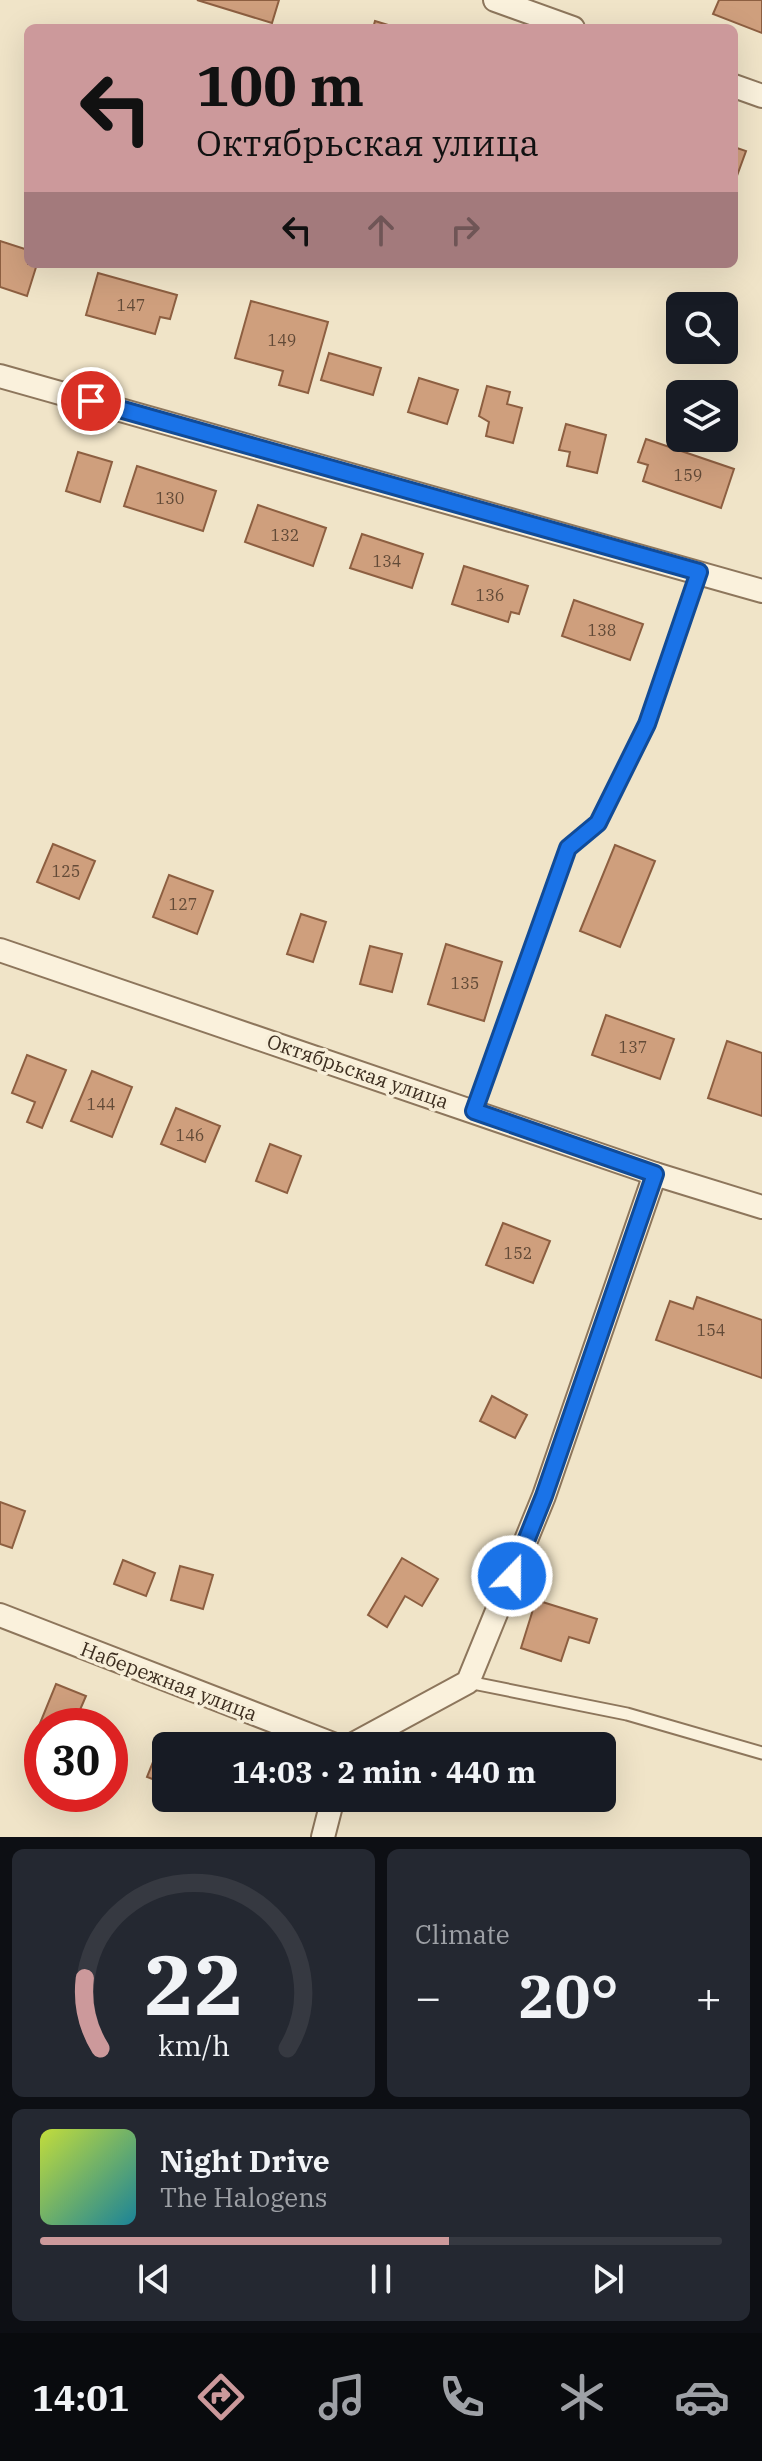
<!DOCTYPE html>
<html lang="en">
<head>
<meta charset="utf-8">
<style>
	body { margin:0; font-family:"IBM Plex Serif",serif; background:#242831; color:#f1f3f6; height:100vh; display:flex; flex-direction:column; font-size:30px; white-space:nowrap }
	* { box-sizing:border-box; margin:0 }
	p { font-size:26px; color:#9ea1a6 }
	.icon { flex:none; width:44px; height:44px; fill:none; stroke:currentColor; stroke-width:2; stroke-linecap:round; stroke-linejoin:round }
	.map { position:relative; height:1837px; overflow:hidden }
	.panel { display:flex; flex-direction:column; gap:12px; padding:12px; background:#0d0f14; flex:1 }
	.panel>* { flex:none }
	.hud { position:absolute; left:24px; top:24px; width:714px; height:244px; border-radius:12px; box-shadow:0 8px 32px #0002; background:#cc999b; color:#111; overflow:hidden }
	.buttons { position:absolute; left:666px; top:292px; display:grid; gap:16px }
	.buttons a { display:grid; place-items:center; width:72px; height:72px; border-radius:12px; background:#171b24; box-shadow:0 8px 32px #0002; font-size:40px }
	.speed { position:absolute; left:24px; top:1708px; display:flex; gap:16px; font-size:40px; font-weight:700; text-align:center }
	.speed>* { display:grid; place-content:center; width:104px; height:104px; border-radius:50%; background:#171b24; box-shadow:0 8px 32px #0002; line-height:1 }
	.speed .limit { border:12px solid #d22; background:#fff; color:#111 }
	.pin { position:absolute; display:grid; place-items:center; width:68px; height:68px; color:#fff; margin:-34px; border:4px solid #fff; border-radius:50%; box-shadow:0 2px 8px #0007 }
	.me { position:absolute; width:88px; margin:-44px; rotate:22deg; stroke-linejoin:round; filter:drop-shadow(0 0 6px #0008) }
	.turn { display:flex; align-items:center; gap:28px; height:168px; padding:0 40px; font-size:36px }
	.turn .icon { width:104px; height:104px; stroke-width:2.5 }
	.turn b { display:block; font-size:56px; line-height:68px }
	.lanes { display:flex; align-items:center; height:76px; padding:0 40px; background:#0003; justify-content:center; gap:40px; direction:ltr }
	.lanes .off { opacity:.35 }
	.big { font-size:60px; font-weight:800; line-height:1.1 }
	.panel .card { flex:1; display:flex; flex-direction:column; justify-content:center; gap:12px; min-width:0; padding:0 28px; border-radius:12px; background:#242831 }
	.panel .dial { align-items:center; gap:0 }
	.dial svg { height:208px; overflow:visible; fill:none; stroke:#363941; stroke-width:7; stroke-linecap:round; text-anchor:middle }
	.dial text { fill:#f1f3f6; stroke:none }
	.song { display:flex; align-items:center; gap:24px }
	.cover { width:96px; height:96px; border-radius:12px; background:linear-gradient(135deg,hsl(70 70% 55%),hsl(190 70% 35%)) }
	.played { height:8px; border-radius:4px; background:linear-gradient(90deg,#cc999b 60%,#363941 60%) }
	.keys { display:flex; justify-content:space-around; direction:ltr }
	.heat { display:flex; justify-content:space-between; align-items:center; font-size:44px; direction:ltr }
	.panel .tiles { flex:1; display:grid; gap:12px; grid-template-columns:1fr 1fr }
	.card:last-child { grid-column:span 2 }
	.trip { position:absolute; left:152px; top:1732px; width:464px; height:80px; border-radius:12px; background:#171b24; box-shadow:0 8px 32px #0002; font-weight:800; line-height:80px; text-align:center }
	.dock { display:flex; height:128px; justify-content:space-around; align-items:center; background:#090b0e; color:#9ea1a6 }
	.dock .icon { width:56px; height:56px }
	.dock .active { color:#cc999b }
	.dock b { font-size:36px; color:#f1f3f6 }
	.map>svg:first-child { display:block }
	.building { fill:#cf9f7d; stroke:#8d5f41; stroke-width:2 }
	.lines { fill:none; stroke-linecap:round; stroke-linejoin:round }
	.lane-casing { stroke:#8d765c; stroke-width:15 }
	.street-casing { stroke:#8d765c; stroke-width:26 }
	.lane { stroke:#faf1dc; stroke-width:11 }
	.street { stroke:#faf1dc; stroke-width:22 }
	.route-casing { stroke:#114b97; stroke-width:20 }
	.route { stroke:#1a73e8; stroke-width:14 }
	.labels { text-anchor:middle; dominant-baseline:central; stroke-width:7; stroke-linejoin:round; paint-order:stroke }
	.number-label { font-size:16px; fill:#624a37 }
	.street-label { font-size:20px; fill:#3d2e20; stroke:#f7eed8 }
</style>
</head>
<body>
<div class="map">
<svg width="762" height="1837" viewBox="0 0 762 1837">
	<rect width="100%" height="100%" fill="#f0e4c8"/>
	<g class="building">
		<polygon points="197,0 279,0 272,23"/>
		<polygon points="719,0 762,0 762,33 713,14"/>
		<polygon points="375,21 398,28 373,28"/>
		<polygon points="734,147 746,151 734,184"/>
		<polygon points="0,241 28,250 28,264 37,264 27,296 0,287"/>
		<polygon points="98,273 177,295 170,319 160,317 155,334 86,315"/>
		<polygon points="251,301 328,322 308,393 279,385 283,371 235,358"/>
		<polygon points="329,353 381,368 373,395 321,380"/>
		<polygon points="419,378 458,390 447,424 408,412"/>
		<polygon points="487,386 510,392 507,404 522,408 513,443 486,436 489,422 479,416"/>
		<polygon points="566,424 606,435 597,473 567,466 570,452 559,450"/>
		<polygon points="646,439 734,469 721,508 643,481 648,465 638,462"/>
		<polygon points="78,452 112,462 100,502 66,491"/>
		<polygon points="137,466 216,491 203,531 124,506"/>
		<polygon points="258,505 326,528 313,566 245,542"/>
		<polygon points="362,534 423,554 412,588 350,568"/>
		<polygon points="464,566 528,586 519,614 511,612 508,622 452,604"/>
		<polygon points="574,600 643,624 630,660 562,636"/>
		<polygon points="53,844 95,861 79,899 37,882"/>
		<polygon points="615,845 655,861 620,947 580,931"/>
		<polygon points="169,875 213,891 197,934 153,917"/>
		<polygon points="301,914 326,922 313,962 287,954"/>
		<polygon points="446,944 502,962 484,1021 428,1004"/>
		<polygon points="370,946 402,954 392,992 360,984"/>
		<polygon points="606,1015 674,1039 660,1079 592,1055"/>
		<polygon points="727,1041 762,1053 762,1116 708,1098"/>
		<polygon points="27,1055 66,1070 42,1128 27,1122 35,1102 12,1093"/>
		<polygon points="92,1071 132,1087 112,1137 71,1121"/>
		<polygon points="176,1108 220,1126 205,1162 161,1144"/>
		<polygon points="270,1144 301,1156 287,1193 256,1181"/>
		<polygon points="503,1223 550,1241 533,1283 486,1265"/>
		<polygon points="697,1297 762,1320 762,1378 656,1340 670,1301 693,1309"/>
		<polygon points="492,1396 527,1415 515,1438 480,1421"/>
		<polygon points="0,1502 25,1511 12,1548 0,1544"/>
		<polygon points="402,1558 438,1579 422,1606 405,1596 387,1627 368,1615"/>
		<polygon points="123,1560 155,1573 146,1596 114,1584"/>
		<polygon points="180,1566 213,1575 203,1609 171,1600"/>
		<polygon points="536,1600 597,1619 589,1643 569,1637 561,1661 521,1648"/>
		<polygon points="56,1684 86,1696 73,1726 42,1726 42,1736 36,1733"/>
		<polygon points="159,1747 166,1749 166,1784 147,1777"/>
	</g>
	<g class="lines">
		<g class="lane-casing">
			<g id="lane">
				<polyline points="474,1111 568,848 598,823 647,724 699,572"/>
				<polyline points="468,1682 627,1714 762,1753"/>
			</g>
		</g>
		<g class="street-casing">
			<g id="street">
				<polyline points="495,0 573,28"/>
				<polyline points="734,86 762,96"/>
				<polyline points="0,376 762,591"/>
				<polyline points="0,950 655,1174 762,1207"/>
				<polyline points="0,1615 338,1746"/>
				<polyline points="350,1746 468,1682 544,1496 655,1174"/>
				<polyline points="323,1837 333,1798"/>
			</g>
		</g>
		<use href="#lane" class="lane"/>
		<use href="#street" class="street"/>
	</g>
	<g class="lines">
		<g class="route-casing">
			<polyline id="route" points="91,401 699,572 647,724 598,823 568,848 474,1111 655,1174 544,1496 512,1576"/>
		</g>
		<use href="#route" class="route"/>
	</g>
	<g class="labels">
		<g class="number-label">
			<text x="131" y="305">147</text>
			<text x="282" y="340">149</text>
			<text x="688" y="475">159</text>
			<text x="170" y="498">130</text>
			<text x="285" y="535">132</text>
			<text x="387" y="561">134</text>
			<text x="490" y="595">136</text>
			<text x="602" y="630">138</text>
			<text x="66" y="871">125</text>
			<text x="183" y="904">127</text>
			<text x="465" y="983">135</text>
			<text x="633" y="1047">137</text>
			<text x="101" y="1104">144</text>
			<text x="190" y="1135">146</text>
			<text x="518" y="1253">152</text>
			<text x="711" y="1330">154</text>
		</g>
		<g class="street-label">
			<text transform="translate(358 1071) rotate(19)">Октябрьская улица</text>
			<text transform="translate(169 1681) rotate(21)">Набережная улица</text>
		</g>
	</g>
</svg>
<div class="buttons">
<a><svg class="icon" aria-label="search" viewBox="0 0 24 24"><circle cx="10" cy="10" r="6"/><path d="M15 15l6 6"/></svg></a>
<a><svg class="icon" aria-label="layers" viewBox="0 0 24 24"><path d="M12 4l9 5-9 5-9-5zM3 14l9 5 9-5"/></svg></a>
</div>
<div class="speed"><div class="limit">30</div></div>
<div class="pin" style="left:91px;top:401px;background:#d93025"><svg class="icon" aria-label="arrive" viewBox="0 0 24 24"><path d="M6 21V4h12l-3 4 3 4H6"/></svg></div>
<svg class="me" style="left:512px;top:1576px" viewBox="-20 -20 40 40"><circle r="17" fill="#1a73e8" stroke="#fff" stroke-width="3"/><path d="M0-11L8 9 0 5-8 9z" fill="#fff"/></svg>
<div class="trip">14:03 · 2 min · 440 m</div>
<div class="hud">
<div class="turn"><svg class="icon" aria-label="left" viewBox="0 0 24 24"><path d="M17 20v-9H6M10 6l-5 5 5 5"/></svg><div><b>100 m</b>Октябрьская улица</div></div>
<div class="lanes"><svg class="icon" aria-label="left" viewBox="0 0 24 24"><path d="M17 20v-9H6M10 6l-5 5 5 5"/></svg><svg class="icon off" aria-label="ahead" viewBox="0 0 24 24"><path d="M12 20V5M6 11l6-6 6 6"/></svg><svg class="icon off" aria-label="right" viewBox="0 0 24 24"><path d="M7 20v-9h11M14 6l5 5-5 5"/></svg></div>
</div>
</div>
<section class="panel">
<div class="tiles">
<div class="card dial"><svg viewBox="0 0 100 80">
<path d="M14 69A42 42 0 1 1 86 69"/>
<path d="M14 69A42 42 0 0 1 8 42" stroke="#cc999b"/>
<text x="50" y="56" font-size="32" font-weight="700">22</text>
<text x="50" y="72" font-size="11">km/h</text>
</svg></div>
<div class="card"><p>Climate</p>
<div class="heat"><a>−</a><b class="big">20°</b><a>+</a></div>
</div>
<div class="card">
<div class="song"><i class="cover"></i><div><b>Night Drive</b><p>The Halogens</p></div></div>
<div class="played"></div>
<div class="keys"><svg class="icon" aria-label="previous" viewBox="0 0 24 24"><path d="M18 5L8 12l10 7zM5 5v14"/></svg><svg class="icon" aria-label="pause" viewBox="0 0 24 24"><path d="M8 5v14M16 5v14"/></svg><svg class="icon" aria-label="next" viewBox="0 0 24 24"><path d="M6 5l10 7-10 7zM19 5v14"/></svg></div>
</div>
</div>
</section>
<nav class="dock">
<b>14:01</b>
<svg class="icon active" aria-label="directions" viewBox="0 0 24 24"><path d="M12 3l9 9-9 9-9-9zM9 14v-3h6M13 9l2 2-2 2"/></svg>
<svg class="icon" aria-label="music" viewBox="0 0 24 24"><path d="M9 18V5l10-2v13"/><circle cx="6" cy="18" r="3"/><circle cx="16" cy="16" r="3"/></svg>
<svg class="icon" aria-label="phone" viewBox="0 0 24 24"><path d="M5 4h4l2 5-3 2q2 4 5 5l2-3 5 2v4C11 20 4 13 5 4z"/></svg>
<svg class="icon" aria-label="climate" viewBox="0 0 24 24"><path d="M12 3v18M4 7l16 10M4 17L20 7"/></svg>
<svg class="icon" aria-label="car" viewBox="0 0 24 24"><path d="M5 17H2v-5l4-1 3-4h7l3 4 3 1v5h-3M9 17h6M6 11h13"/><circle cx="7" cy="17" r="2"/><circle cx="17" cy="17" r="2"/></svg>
</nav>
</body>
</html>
